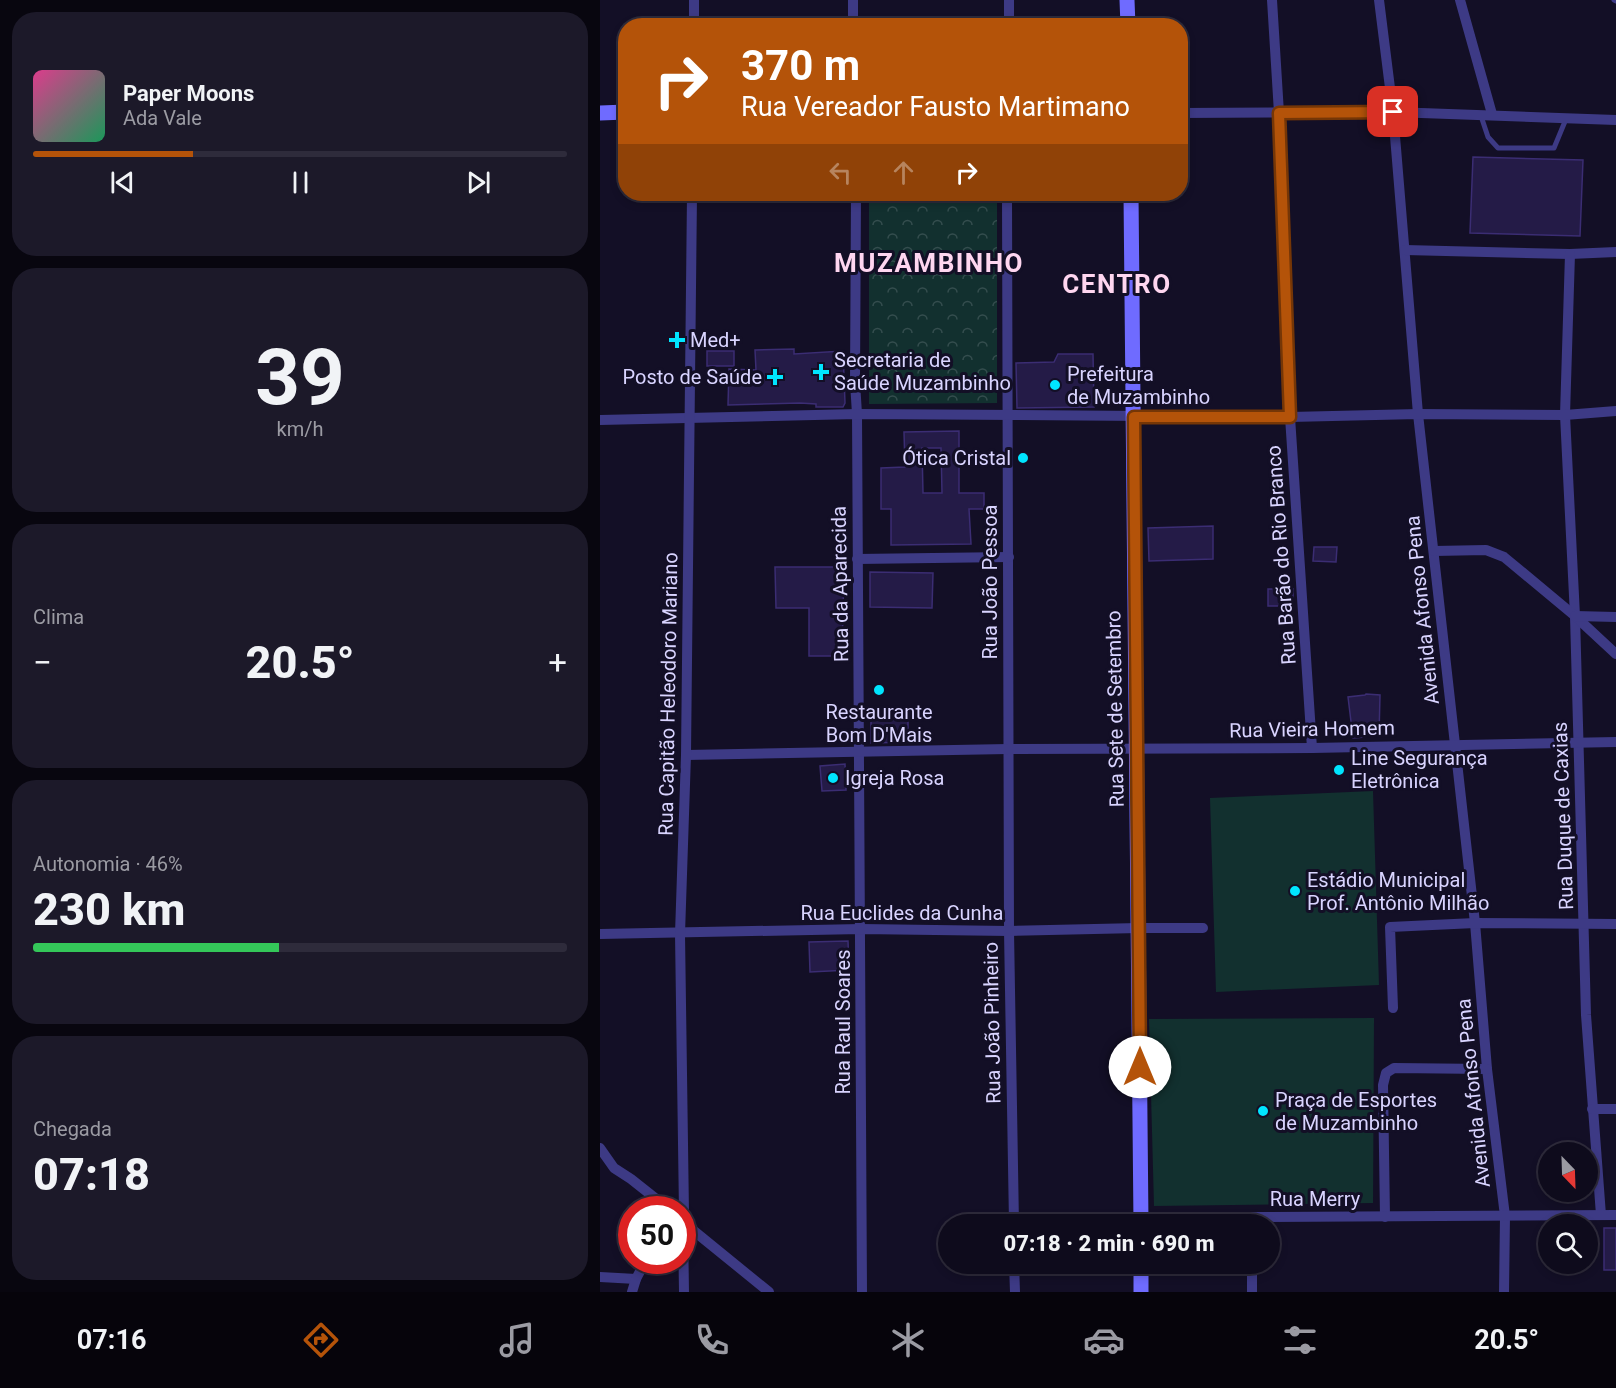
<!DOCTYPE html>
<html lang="pt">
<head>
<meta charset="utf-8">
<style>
	body { margin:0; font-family:Roboto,sans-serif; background:#1c1929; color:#f1f3f6; height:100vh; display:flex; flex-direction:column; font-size:22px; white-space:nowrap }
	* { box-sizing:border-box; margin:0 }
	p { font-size:20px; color:#9b9ba3 }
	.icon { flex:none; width:33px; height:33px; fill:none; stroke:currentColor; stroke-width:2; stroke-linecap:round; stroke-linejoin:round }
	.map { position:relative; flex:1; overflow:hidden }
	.side { display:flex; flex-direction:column; gap:12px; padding:12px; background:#08060f; width:600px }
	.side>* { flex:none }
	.banner { position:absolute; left:18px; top:18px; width:570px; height:183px; border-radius:24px; box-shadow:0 3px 9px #0003,0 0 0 2px #2e2b3b; background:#b45309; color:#fff; overflow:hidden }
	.needle { width:39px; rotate:157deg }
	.fabs { position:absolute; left:938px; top:1142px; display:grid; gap:12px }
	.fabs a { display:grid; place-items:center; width:60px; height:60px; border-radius:50%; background:#0e0b1c; box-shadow:0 3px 9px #0003,0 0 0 2px #2e2b3b; font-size:30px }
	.speed { position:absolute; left:18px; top:1196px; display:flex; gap:12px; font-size:30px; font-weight:700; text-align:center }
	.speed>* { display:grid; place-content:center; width:78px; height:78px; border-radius:50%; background:#0e0b1c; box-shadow:0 3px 9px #0003,0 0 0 2px #2e2b3b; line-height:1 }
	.speed .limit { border:9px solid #d22; background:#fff; color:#111 }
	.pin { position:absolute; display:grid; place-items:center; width:51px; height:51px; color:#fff; margin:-26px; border-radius:12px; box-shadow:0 3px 9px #0006 }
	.me { position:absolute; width:66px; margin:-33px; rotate:0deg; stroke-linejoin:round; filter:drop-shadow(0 0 4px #0008) }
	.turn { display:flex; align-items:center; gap:21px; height:126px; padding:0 24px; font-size:27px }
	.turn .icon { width:78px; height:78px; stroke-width:2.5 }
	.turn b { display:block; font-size:42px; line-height:51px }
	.lanes { display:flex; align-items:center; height:57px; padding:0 24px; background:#0003; justify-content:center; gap:30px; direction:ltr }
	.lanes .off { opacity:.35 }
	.big { font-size:45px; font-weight:800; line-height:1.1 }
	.side .tile { flex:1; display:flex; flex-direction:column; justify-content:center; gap:9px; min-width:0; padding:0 21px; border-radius:24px; background:#1c1929 }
	.side .dial { align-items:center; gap:0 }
	.dial b { font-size:78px; line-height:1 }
	.song { display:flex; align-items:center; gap:18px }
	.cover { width:72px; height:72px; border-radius:9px; background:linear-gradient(135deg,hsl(330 70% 55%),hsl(150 70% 35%)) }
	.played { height:6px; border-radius:3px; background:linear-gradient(90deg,#b45309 30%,#2e2b3b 30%) }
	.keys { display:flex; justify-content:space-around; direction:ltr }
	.heat { display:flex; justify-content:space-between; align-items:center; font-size:33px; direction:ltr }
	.charge { height:9px; border-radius:4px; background:linear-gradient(90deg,#34c759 46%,#2e2b3b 0) }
	.trip { position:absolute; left:338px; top:1214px; width:342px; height:60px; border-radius:30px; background:#0e0b1c; box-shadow:0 3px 9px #0003,0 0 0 2px #2e2b3b; font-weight:800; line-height:60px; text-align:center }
	.menu { display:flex; height:96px; justify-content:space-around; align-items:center; background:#06040b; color:#9b9ba3 }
	.menu .icon { width:42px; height:42px }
	.menu .active { color:#b45309 }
	.menu b { font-size:27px; color:#f1f3f6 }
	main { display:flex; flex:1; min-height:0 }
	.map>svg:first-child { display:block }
	.forest { fill:url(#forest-crowns) }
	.pitch { fill:#12302f }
	.building { fill:#241b47; stroke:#3b2d73; stroke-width:1.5; fill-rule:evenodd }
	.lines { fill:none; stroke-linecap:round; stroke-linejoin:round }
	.lane { stroke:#3d3a85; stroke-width:5 }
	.street { stroke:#3d3a85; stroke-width:10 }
	.secondary { stroke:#6f6bff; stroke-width:15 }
	.route-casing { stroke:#753606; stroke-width:15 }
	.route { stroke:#b45309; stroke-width:10 }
	.poi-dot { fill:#00e5ff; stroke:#130f26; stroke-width:2 }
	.labels { text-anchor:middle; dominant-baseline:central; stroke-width:6; stroke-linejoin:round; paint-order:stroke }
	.poi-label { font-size:20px; fill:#d9d4ff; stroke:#130f26; text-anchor:start }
	.street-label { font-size:20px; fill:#d9d4ff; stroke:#130f26 }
	.district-label { font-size:26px; font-weight:bold; letter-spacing:1.5px; fill:#ffd6f0; stroke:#130f26 }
</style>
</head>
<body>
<main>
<section class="side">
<div class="tile">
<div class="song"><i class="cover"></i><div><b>Paper Moons</b><p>Ada Vale</p></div></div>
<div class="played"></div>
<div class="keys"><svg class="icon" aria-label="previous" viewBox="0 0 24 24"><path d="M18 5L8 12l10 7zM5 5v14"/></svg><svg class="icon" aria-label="pause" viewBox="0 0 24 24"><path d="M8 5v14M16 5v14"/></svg><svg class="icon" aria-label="next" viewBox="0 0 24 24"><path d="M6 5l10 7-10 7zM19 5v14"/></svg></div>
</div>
<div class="tile dial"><b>39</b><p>km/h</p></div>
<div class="tile"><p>Clima</p>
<div class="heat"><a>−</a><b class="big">20.5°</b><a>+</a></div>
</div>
<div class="tile"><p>Autonomia · 46%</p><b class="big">230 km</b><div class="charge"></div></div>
<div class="tile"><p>Chegada</p><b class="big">07:18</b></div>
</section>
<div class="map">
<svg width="1016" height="1292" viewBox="0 0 1016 1292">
	<defs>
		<pattern id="forest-crowns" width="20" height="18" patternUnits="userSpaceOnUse" patternTransform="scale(1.5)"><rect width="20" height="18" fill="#12302f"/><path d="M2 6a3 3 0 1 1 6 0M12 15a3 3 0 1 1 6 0" fill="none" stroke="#344d4e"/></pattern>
	</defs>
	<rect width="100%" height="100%" fill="#130f26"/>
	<polygon class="forest" points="269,194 397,194 397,403 269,404"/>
	<g class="pitch">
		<polygon points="773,791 779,985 616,992 610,798"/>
		<polygon points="774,1018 773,1203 554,1206 549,1019"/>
	</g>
	<g class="building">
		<polygon points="873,157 983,160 980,236 870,233"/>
		<polygon points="194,349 194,354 243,351 245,403 243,407 216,407 216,404 200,403 128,405 129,369 156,370 155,350"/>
		<rect x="107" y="351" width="27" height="15"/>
		<polygon points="458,354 493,354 494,407 417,408 416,363 454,362"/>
		<path d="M359,431V493H384V509H369L371,544L291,545V509H281V468L305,467L304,432ZM322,448H341L342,493H323Z"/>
		<polygon points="613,526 613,559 549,561 548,528"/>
		<polygon points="714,547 737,547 736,562 713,561"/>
		<polygon points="175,567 244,567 242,656 209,656 209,608 176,608"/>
		<polygon points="270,572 333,573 332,608 270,607"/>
		<rect x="668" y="589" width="25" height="17"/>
		<polygon points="766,694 780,695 779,736 765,735 765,737 753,738 748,697 765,695"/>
		<polygon points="308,707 308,742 271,743 271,708"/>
		<polygon points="245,764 246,790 222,791 220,766"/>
		<polygon points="248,941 249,970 210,972 209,942"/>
		<rect x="1004" y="1228" width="12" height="42"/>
	</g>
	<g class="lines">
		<g class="lane">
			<polyline points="1014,0 1016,1"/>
			<polyline points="881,116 888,137 898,148 954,148 966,119"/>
		</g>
		<g class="street">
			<polyline points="253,0 253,26"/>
			<polyline points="409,0 409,26"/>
			<polyline points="672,0 679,113 690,417 712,748"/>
			<polyline points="779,0 793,112 818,414 875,923 887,1069 905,1216 904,1292"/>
			<polyline points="860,0 892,114"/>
			<polyline points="94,26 94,0"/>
			<polyline points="580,113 793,112 1016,120"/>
			<polyline points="256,194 255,382 257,414 262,1292"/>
			<polyline points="407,194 409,931 414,1224"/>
			<polyline points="805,250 970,254 1016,252"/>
			<polyline points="970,254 965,415 975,616 986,1015 1001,1215"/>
			<polyline points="0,420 257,414 690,417 818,414 965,415 1016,411"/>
			<polyline points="834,551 886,550 904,557 975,616 1016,654"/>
			<polyline points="257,559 409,557"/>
			<polyline points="975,616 1016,617"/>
			<polyline points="86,755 408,749 712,748 1016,742"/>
			<polyline points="0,934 261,929 409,931 539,928 603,928"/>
			<polyline points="793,1008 790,927 875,923 1016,924"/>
			<polyline points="992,1109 1016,1109"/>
			<polyline points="0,1148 14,1168 31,1179 60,1202 74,1209"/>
			<polyline points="84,1213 80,934 86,755 92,194"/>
			<polyline points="785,1217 783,1085 786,1073 794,1068 887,1069"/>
			<polyline points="87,1219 94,1231 169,1292"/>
			<polyline points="414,1222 652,1217 1016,1215"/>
			<polyline points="414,1263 415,1292"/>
			<polyline points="652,1263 652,1292"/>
			<polyline points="0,1277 36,1279"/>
			<polyline points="32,1292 36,1279 46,1260"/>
			<polyline points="84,1292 83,1228 86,1222 86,1216"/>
		</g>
		<g class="secondary">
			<polyline points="527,0 528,26"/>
			<polyline points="0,113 26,112"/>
			<polyline points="531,194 541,1224"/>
			<polyline points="541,1263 541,1292"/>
		</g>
	</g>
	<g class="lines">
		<g class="route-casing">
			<polyline id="route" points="540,1067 534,417 690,417 679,113 793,112"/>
		</g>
		<use href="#route" class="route"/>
	</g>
	<g class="poi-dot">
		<path d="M74 331h6v6h6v6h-6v6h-6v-6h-6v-6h6z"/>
		<path d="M218 363h6v6h6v6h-6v6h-6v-6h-6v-6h6z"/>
		<path d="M172 368h6v6h6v6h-6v6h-6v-6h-6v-6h6z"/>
		<circle cx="455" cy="385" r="6"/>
		<circle cx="423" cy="458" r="6"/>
		<circle cx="279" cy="690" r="6"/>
		<circle cx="739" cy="770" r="6"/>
		<circle cx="233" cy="778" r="6"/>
		<circle cx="695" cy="891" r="6"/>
		<circle cx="663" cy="1111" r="6"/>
	</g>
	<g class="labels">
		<g class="poi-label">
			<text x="90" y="340">Med+</text>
			<text x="234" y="360">Secretaria de<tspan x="234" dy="23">Saúde Muzambinho</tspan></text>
			<text x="467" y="374">Prefeitura<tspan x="467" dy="23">de Muzambinho</tspan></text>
			<text x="162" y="377" text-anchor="end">Posto de Saúde</text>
			<text x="411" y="458" text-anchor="end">Ótica Cristal</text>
			<text x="279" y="712" text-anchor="middle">Restaurante<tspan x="279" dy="23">Bom D'Mais</tspan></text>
			<text x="751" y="758">Line Segurança<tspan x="751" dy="23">Eletrônica</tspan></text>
			<text x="245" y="778">Igreja Rosa</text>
			<text x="707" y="880">Estádio Municipal<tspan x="707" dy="23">Prof. Antônio Milhão</tspan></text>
			<text x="675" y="1100">Praça de Esportes<tspan x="675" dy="23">de Muzambinho</tspan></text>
		</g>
		<g class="street-label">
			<text transform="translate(681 555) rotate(-94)">Rua Barão do Rio Branco</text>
			<text transform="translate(390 582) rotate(-90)">Rua João Pessoa</text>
			<text transform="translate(240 584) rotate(-91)">Rua da Aparecida</text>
			<text transform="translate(822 610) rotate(-96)">Avenida Afonso Pena</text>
			<text transform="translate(68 694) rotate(-89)">Rua Capitão Heleodoro Mariano</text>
			<text transform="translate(515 709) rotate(-91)">Rua Sete de Setembro</text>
			<text transform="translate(712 729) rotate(-1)">Rua Vieira Homem</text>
			<text transform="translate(963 816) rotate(-92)">Rua Duque de Caxias</text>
			<text x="302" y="913">Rua Euclides da Cunha</text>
			<text transform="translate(243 1022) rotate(-90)">Rua Raul Soares</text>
			<text transform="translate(392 1023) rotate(-91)">Rua João Pinheiro</text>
			<text transform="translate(873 1093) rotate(-96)">Avenida Afonso Pena</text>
			<text x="715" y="1199">Rua Merry</text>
		</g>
		<g class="district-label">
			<text x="329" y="263">MUZAMBINHO</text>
			<text x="517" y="284">CENTRO</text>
		</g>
	</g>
</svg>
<div class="fabs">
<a><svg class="needle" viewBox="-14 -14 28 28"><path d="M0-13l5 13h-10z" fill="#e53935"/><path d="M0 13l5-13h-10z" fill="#9b9ba3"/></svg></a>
<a><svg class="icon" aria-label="search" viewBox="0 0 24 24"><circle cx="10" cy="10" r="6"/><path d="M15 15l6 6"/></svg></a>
</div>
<div class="speed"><div class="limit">50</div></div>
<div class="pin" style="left:793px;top:112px;background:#d93025"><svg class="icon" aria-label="arrive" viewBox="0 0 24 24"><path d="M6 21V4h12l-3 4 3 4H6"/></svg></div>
<svg class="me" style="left:540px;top:1067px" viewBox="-20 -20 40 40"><circle r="19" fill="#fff"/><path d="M0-13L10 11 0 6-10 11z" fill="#b45309"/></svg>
<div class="trip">07:18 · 2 min · 690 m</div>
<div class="banner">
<div class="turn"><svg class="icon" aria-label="right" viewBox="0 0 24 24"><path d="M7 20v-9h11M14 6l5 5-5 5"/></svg><div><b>370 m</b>Rua Vereador Fausto Martimano</div></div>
<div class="lanes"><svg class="icon off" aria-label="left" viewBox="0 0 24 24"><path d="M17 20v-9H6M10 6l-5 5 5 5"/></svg><svg class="icon off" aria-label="ahead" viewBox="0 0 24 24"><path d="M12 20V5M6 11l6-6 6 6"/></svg><svg class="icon" aria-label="right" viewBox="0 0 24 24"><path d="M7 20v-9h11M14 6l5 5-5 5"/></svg></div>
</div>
</div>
</main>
<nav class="menu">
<b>07:16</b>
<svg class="icon active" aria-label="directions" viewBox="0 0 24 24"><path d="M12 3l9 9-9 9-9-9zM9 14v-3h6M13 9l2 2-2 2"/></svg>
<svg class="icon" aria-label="music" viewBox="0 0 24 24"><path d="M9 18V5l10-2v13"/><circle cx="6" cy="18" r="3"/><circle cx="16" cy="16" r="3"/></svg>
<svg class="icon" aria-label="phone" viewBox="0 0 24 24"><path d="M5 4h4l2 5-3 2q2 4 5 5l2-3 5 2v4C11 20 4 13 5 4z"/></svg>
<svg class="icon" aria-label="climate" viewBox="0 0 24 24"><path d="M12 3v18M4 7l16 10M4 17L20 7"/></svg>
<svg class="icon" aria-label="car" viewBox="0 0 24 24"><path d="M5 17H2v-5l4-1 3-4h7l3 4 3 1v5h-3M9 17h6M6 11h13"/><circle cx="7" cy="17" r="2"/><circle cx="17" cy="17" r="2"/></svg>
<svg class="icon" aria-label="filters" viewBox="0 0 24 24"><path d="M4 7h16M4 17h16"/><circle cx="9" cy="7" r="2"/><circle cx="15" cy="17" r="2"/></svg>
<b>20.5°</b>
</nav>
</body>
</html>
